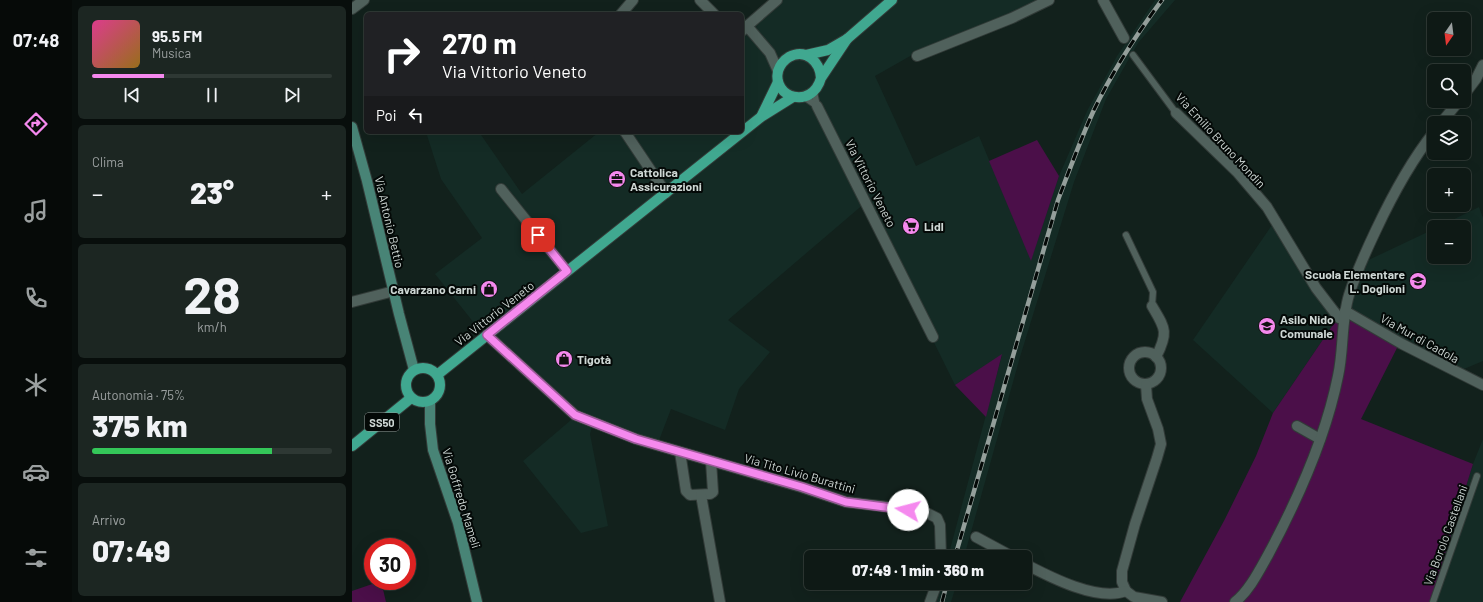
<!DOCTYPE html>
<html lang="it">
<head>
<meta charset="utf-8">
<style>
	body { margin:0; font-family:Barlow,sans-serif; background:#1c2622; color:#f1f3f6; height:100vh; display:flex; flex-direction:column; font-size:15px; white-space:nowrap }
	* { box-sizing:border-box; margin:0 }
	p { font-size:13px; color:#9ba0a0 }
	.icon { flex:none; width:22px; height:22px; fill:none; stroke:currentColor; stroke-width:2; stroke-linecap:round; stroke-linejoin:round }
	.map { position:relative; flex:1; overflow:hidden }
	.panel { display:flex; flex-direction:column; gap:6px; padding:6px; background:#080e0c; width:280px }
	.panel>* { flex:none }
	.top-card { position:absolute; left:12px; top:12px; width:380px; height:122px; border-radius:6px; box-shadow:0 4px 16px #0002,0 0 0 1px #2e3834; background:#202124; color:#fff; overflow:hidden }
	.needle { width:26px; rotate:194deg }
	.tools { position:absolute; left:1075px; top:12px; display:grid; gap:8px }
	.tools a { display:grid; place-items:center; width:44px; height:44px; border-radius:6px; background:#0e1915; box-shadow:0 4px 16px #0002,0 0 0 1px #2e3834; font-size:20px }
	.speed { position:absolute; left:12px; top:538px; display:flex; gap:8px; font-size:20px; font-weight:700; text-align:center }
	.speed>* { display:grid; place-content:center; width:52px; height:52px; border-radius:50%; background:#0e1915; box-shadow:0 4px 16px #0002,0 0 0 1px #2e3834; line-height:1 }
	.speed .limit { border:6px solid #d22; background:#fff; color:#111 }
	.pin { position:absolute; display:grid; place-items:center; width:34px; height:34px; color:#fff; margin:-17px; border-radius:8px; box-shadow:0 2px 6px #0006 }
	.me { position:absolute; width:44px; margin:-22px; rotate:278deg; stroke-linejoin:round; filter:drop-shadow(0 0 3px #0008) }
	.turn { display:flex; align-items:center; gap:14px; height:84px; padding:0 12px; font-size:18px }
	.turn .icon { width:52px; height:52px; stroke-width:2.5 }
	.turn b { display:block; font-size:28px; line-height:34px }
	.then { display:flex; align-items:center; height:38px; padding:0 12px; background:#0003; gap:8px; font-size:15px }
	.big { font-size:30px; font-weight:800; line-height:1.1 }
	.panel .tile { flex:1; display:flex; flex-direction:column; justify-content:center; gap:6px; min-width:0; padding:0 14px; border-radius:6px; background:#1c2622 }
	.panel .dial { align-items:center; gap:0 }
	.dial b { font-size:52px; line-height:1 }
	.song { display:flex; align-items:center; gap:12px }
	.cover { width:48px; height:48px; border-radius:6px; background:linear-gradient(135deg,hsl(330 70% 55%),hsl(40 70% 35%)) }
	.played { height:4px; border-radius:2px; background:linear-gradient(90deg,#f589ee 30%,#2e3834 30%) }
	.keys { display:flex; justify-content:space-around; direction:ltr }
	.heat { display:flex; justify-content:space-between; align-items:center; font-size:22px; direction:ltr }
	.charge { height:6px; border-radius:3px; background:linear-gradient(90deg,#34c759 75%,#2e3834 0) }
	.trip { position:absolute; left:452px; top:550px; width:228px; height:40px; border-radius:6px; background:#0e1915; box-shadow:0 4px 16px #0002,0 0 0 1px #2e3834; font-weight:800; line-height:40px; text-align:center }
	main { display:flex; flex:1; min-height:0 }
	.dock { display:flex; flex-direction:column; width:72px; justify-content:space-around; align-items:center; background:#060a08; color:#9ba0a0 }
	.dock .icon { width:28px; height:28px }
	.dock .on { color:#f589ee }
	.dock b { font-size:18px; color:#f1f3f6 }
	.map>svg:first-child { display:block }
	.built { fill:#142b25 }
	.green { fill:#4b0f49 }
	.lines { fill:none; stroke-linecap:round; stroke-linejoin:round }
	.lane-casing { stroke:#323b38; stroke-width:8 }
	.street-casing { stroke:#323b38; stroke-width:12 }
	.secondary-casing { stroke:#323b38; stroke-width:12 }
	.primary-casing { stroke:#323b38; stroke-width:12 }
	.lane { stroke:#50615c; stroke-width:6 }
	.street { stroke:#50615c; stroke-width:10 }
	.secondary { stroke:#488476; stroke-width:10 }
	.primary { stroke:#40a890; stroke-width:10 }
	.rail-casing { stroke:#949f9b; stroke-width:4.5 }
	.rail { stroke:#040907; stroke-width:3; stroke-dasharray:9; stroke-linecap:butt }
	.route-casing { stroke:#9f599b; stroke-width:10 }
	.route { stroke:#f589ee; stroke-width:7 }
	.labels { text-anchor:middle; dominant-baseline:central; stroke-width:4; stroke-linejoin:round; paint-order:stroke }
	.shield { fill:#040907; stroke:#919996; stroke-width:1 }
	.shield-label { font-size:11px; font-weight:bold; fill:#ced7d4 }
	.street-label { font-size:12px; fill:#ced7d4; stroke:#040907 }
	.poi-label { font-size:12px; font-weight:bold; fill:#ced7d4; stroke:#040907; text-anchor:start }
</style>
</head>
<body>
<main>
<nav class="dock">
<b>07:48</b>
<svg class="icon on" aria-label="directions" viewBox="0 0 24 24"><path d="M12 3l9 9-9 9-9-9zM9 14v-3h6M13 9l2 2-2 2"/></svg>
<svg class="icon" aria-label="music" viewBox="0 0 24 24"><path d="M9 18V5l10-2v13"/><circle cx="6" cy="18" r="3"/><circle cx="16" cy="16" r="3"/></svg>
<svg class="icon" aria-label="phone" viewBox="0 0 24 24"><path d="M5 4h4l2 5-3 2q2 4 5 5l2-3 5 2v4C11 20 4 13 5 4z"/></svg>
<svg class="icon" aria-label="climate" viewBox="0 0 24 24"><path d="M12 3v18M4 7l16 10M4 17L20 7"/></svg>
<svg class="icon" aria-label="car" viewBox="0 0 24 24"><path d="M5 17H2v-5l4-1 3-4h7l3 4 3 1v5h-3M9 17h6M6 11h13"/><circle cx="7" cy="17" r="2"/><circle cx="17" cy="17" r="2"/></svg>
<svg class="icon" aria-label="filters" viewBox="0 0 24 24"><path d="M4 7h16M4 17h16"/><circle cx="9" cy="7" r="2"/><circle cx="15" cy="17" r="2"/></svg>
</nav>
<section class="panel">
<div class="tile">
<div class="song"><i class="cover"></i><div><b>95.5 FM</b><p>Musica</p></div></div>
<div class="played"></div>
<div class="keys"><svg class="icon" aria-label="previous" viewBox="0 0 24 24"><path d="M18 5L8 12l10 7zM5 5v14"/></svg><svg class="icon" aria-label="pause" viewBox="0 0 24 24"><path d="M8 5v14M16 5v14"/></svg><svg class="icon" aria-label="next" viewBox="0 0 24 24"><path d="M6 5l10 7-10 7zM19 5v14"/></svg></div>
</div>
<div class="tile"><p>Clima</p>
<div class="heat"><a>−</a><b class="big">23°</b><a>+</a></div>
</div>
<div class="tile dial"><b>28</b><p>km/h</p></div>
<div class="tile"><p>Autonomia · 75%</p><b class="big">375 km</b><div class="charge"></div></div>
<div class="tile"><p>Arrivo</p><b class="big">07:49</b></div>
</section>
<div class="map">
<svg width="1131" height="602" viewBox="0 0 1131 602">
	<rect width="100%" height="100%" fill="#12211c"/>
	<g class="built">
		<polygon points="428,0 692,0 616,33 560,55 523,76 564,166 627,136 679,260 707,176 735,111 765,56 803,0 823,0 786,43 754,99 722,182 668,357 612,557 596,557 650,355 603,385 513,203 376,320 418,352 387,389 373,430 319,409 306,443 242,420 238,434 256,526 229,533 171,461 226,414 133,331 130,333 83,274 130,238 89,179 74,132 127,132 170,194 247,132 390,132 390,34"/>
		<polygon points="1127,207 1131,218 1131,361 1100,374 989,313 921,413 841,340 920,225 989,312 1008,264 1082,229 1082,257 1112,257 1112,227 1086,227"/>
		<polygon points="1131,439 1131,602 1078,602 1121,464"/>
		<polygon points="589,583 605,583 599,602 584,602"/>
	</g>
	<g class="green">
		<polygon points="685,140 707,176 679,261 637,161"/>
		<polygon points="989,313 1046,346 1009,419 1121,464 1078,602 828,602 873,519 904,456 921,413"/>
		<polygon points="650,354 634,417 603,385"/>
		<polygon points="29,581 34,602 0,602 0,591"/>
	</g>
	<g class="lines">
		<g class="lane-casing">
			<g id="lane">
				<polyline points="781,55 824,113"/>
				<polyline points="462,92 465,106"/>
				<polyline points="452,97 465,106"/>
				<polyline points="774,235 801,292 800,306"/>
				<polyline points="1081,602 1125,476"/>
			</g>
		</g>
		<g class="street-casing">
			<g id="street">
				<polyline points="348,0 362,14"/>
				<polyline points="751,0 772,38"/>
				<polyline points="0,9 12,0"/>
				<polyline points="269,14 281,0"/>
				<polyline points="395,26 425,0"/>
				<polyline points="390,31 395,26 418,53 426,71"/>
				<polyline points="565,56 660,18 697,0"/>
				<polyline points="1112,95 1124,79 1131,65"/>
				<polyline points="465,106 581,337"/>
				<polyline points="824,113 886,173 915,207 964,288 987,318 992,319"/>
				<polyline points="1089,123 1107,101"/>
				<polyline points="273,132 314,193"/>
				<polyline points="149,189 215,271"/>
				<polyline points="0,302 42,291"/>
				<path d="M800,306C813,328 817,332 804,357"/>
				<polyline points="993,311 1050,344 1131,385"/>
				<polyline points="135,335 223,415 284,439 449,487 494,502 545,508 577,514 585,518 588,525 589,557"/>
				<circle cx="793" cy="368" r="16"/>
				<polyline points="794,385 795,399 806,429 809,444 805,458 783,524 770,571 770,582 774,591 782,597 810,602"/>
				<polyline points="945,426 968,439"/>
				<polyline points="328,452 334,491 338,495 358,494 361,492 359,461"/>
				<polyline points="349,495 368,602"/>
				<polyline points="624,537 661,557"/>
				<path d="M673,564C698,577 746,602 774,591"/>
				<polyline points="578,602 585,583"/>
				<path d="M883,602C897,591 907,571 916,555C945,501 974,436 986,376C992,349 989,321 997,295C1004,273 1014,251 1024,230C1040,196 1058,162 1082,132"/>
			</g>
		</g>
		<g class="secondary-casing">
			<g id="secondary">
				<polyline points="0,127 15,181 47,314 62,370"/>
				<polyline points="78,401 78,424 81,450 106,523 125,602"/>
			</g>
		</g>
		<g class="primary-casing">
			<g id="primary">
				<polyline points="454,55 476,50 495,39 540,0"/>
				<path d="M469,78C468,62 454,48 437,57C432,60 428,65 426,71C420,98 460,110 469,78L495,39"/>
				<polyline points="410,115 426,82"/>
				<circle cx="71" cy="385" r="17"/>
				<polyline points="85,375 409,117 441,97"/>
				<polyline points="0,446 59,398"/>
			</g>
		</g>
		<use href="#lane" class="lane"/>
		<use href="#street" class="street"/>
		<use href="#secondary" class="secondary"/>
		<use href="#primary" class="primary"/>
		<g class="rail-casing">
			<g id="rail">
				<path d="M603,557L706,200C717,171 728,141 741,112C760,72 784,35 810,0"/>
				<polyline points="590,602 595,583"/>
			</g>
		</g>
		<use href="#rail" class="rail"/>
	</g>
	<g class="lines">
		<g class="route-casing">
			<polyline id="route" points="186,235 215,271 135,335 223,415 284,439 450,487 494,502 556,510"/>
		</g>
		<use href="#route" class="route"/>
	</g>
	<defs>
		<g id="office-disc" transform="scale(0.9)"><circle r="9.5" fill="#f589ee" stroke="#040907"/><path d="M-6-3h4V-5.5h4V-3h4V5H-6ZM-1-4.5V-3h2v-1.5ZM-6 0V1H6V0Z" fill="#111"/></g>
		<g id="supermarket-disc" transform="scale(0.9)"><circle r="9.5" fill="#f589ee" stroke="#040907"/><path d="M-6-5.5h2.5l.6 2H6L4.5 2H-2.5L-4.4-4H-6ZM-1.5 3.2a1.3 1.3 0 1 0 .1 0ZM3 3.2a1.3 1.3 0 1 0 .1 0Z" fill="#111"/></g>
		<g id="school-disc" transform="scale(0.9)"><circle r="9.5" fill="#f589ee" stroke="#040907"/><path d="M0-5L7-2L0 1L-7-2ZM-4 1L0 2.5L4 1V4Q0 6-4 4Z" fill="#111"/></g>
		<g id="shop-disc" transform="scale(0.9)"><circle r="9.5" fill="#f589ee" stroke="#040907"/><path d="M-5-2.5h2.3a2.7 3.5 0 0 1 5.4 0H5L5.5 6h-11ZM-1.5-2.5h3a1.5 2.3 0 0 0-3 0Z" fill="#111"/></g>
	</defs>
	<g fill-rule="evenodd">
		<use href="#office-disc" x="265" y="179"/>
		<use href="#supermarket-disc" x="559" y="226"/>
		<use href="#school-disc" x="1066" y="281"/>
		<use href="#shop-disc" x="137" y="289"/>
		<use href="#school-disc" x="915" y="326"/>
		<use href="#shop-disc" x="212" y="359"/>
	</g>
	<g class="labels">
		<rect class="shield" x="13" y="413" width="34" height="18" rx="3"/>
		<g class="shield-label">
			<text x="30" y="422">SS50</text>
		</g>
		<g class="street-label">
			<text transform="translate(869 140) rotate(47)">Via Emilio Bruno Mondin</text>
			<text transform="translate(519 183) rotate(63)">Via Vittorio Veneto</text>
			<text transform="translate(38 222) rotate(77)">Via Antonio Bettio</text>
			<text transform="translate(142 313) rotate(-38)">Via Vittorio Veneto</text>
			<text transform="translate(1068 338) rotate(29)">Via Mur di Cadola</text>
			<text transform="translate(448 473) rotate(16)">Via Tito Livio Burattini</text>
			<text transform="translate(110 498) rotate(73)">Via Goffredo Mameli</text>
			<text transform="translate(1093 535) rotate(-70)">Via Borolo Castellani</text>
		</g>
		<g class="poi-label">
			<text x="278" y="172">Cattolica<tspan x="278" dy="14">Assicurazioni</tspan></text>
			<text x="572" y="226">Lidl</text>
			<text x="1053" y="274" text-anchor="end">Scuola Elementare<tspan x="1053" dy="14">L. Doglioni</tspan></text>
			<text x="124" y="289" text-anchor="end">Cavarzano Carni</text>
			<text x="928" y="319">Asilo Nido<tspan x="928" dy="14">Comunale</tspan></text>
			<text x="225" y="359">Tigotà</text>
		</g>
	</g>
</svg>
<div class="tools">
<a><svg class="needle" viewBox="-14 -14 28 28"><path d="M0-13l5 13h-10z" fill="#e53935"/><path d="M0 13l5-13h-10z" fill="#9ba0a0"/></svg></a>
<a><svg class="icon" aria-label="search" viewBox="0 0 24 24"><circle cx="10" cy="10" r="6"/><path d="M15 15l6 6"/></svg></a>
<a><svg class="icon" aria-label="layers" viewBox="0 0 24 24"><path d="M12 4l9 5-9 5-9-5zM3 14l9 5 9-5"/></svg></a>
<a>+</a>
<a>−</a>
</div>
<div class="speed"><div class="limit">30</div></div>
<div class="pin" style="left:186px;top:235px;background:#d93025"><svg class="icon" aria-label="arrive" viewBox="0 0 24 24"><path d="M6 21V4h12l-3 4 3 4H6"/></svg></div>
<svg class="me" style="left:556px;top:510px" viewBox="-20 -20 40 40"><circle r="19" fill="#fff"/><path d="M0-13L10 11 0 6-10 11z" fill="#f589ee"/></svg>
<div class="trip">07:49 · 1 min · 360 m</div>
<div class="top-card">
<div class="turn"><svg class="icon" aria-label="right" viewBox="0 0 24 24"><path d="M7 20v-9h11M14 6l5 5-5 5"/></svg><div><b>270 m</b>Via Vittorio Veneto</div></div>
<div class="then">Poi<svg class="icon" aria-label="left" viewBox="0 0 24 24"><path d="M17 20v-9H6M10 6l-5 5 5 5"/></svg></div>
</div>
</div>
</main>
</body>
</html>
